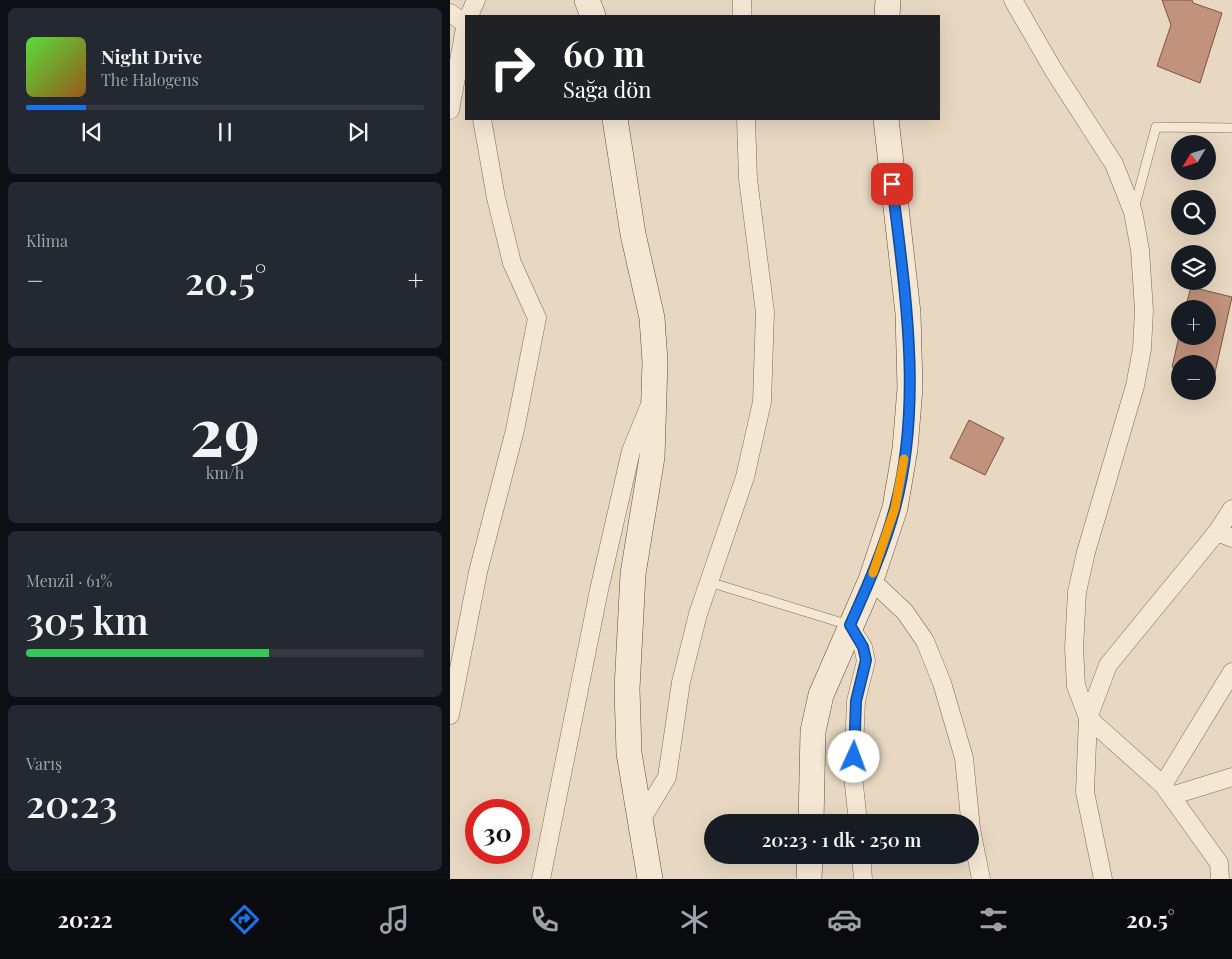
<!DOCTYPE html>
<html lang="tr">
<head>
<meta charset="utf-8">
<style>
	body { margin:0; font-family:"Playfair Display",serif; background:#242831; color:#f1f3f6; height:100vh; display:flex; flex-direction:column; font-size:19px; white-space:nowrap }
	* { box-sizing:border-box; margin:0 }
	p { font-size:16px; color:#9ea1a6 }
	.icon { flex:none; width:28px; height:28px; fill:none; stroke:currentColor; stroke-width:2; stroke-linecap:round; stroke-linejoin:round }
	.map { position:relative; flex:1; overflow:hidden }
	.side { display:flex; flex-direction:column; gap:8px; padding:8px; background:#0d0f14; width:450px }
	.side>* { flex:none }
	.banner { position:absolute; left:15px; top:15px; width:475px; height:105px; border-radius:0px; box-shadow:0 5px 20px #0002; background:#202124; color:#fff; overflow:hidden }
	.needle { width:32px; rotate:232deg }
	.buttons { position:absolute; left:721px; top:135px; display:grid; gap:10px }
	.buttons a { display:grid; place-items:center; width:45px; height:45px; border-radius:50%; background:#171b24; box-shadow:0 5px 20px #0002; font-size:25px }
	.speed { position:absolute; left:15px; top:799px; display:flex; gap:10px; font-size:25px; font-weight:700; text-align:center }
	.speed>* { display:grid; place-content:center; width:65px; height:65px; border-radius:50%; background:#171b24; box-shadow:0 5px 20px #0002; line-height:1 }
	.speed .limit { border:8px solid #d22; background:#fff; color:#111 }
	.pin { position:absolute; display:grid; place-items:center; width:42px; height:42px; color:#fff; margin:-21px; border-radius:10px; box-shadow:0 2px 8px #0006 }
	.me { position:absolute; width:55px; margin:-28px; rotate:2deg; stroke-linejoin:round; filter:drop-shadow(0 0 4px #0008) }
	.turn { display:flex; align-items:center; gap:18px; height:105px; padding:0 15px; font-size:22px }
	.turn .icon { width:65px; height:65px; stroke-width:2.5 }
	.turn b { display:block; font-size:35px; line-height:42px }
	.big { font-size:38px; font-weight:600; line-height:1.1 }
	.side .widget { flex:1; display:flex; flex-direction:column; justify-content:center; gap:8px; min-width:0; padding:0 18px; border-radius:8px; background:#242831 }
	.side .dial { align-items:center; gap:0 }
	.dial b { font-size:65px; line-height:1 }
	.song { display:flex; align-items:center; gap:15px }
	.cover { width:60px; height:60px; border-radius:8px; background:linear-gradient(135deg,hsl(110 70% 55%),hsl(30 70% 35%)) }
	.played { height:5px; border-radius:2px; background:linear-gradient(90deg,#1a73e8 15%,#363941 15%) }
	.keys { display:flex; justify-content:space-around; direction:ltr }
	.heat { display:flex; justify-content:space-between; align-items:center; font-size:28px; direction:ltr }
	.charge { height:8px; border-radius:4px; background:linear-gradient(90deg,#34c759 61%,#363941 0) }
	.trip { position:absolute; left:254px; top:814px; width:275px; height:50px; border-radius:25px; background:#171b24; box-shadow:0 5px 20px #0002; font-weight:600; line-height:50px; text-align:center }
	.tab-bar { display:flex; height:80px; justify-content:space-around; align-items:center; background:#090b0e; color:#9ea1a6 }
	.tab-bar .icon { width:35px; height:35px }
	.tab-bar .on { color:#1a73e8 }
	.tab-bar b { font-size:22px; color:#f1f3f6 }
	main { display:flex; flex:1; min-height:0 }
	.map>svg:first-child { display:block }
	.building { fill:#c1927c; stroke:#7b5444 }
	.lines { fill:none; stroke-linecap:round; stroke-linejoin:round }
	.lane-casing { stroke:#7f6b5b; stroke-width:10 }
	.street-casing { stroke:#7f6b5b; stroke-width:19 }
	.secondary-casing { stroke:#614c3f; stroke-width:26 }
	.lane { stroke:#f4e7d4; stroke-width:9 }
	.street { stroke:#f4e7d4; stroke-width:18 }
	.secondary { stroke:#f4e7d4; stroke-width:25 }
	.route-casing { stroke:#114b97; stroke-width:12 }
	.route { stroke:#1a73e8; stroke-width:9 }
	.slow { stroke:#f59e0b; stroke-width:9 }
</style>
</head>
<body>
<main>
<section class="side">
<div class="widget">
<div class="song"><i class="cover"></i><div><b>Night Drive</b><p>The Halogens</p></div></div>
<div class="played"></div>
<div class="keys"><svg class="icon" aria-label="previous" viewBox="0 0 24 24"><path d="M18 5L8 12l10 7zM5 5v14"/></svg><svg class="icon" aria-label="pause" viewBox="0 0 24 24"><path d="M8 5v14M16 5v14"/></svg><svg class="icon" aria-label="next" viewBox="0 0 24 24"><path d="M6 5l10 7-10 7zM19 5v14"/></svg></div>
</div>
<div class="widget"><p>Klima</p>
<div class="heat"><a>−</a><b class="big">20.5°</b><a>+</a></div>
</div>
<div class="widget dial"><b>29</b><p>km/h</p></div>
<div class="widget"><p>Menzil · 61%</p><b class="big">305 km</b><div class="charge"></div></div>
<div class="widget"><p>Varış</p><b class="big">20:23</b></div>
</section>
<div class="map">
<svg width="782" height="879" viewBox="0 0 782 879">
	<rect width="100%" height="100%" fill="#e8d8c2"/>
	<g class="building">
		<polygon points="712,0 742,0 743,3 772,13 750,83 707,66 721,25"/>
		<polygon points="741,287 782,297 764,377 758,376 758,364 730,364 730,369 722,367 730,332 730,336 758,336 758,309 735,309"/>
		<polygon points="519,420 554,438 535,475 500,458"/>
	</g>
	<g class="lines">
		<g class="lane-casing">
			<g id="lane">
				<polyline points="684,209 706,127 782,128"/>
				<polyline points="259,582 399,625"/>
			</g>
		</g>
		<g class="street-casing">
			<g id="street">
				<polyline points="292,0 292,16"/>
				<polyline points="563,0 604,71 664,164 683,212 690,250 694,310 692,349 685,386 636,552 627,592 624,648 626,686 638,718 713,785 769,863 770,879"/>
				<polyline points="0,13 16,24"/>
				<polyline points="19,16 26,0"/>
				<polyline points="0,110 16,23"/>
				<polyline points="767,532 782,538"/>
				<polyline points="421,580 455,612 475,641 492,683 514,758 521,829 531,879"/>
				<polyline points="399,625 413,647 416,661 406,701 403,776 408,822"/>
				<polyline points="0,715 28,572 65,430 87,318 62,263 46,198 32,119"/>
				<polyline points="713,785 782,672"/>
				<polyline points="721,796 782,777"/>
				<polyline points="191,820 217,777 231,682 248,614 295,477 312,402 315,312 298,179 296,119"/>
				<polyline points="411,855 413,879"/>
				<polyline points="91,879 149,590 181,451 199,407"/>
				<polyline points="653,879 635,792 638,718 658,665 767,532 782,509"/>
			</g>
		</g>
		<g class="secondary-casing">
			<g id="secondary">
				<polyline points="137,0 143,16"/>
				<polyline points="437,16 438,0"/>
				<polyline points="165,119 183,234 202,318 205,362 202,457 183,574 177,689 179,753 200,879"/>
				<polyline points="361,822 363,731 371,695 421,580 445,508 455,449 460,388 458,313 436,119"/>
				<polyline points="359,879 360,855"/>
			</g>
		</g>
		<use href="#lane" class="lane"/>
		<use href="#street" class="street"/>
		<use href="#secondary" class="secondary"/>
	</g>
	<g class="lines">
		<g class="route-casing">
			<path id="route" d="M404,757L406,701L416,660L413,647L400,625C417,587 434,549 445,508C473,402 455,291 442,184"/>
		</g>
		<use href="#route" class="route"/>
		<polyline class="slow" points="423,573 445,508 454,459"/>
	</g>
</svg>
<div class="buttons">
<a><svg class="needle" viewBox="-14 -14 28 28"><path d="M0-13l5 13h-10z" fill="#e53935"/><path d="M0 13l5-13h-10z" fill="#9ea1a6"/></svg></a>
<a><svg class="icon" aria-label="search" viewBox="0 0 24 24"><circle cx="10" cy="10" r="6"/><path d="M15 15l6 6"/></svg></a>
<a><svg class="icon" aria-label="layers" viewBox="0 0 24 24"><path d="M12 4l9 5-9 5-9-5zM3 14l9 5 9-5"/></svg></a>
<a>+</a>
<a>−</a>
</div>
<div class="speed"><div class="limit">30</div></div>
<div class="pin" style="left:442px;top:184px;background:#d93025"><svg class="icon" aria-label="arrive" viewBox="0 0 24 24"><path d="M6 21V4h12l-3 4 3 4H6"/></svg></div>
<svg class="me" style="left:404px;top:757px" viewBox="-20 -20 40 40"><circle r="19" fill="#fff"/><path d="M0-13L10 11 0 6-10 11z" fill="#1a73e8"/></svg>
<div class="trip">20:23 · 1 dk · 250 m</div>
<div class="banner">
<div class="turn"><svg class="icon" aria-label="right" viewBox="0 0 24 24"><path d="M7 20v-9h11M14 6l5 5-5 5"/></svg><div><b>60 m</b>Sağa dön</div></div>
</div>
</div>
</main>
<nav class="tab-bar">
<b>20:22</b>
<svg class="icon on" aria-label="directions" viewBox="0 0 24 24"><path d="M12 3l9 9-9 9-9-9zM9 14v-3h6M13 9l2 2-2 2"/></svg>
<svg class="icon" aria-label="music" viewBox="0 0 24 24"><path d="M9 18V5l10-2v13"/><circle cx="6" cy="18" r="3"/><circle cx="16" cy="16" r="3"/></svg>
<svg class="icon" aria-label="phone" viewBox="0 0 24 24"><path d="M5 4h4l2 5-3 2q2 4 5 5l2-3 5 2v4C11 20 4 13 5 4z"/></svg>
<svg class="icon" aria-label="climate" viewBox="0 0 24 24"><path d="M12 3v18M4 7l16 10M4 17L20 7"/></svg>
<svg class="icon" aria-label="car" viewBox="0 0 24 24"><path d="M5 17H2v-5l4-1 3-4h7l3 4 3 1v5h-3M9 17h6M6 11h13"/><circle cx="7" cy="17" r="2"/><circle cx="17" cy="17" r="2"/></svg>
<svg class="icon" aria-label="filters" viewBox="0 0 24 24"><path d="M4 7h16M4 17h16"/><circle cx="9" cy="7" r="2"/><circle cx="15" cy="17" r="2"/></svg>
<b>20.5°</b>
</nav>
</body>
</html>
